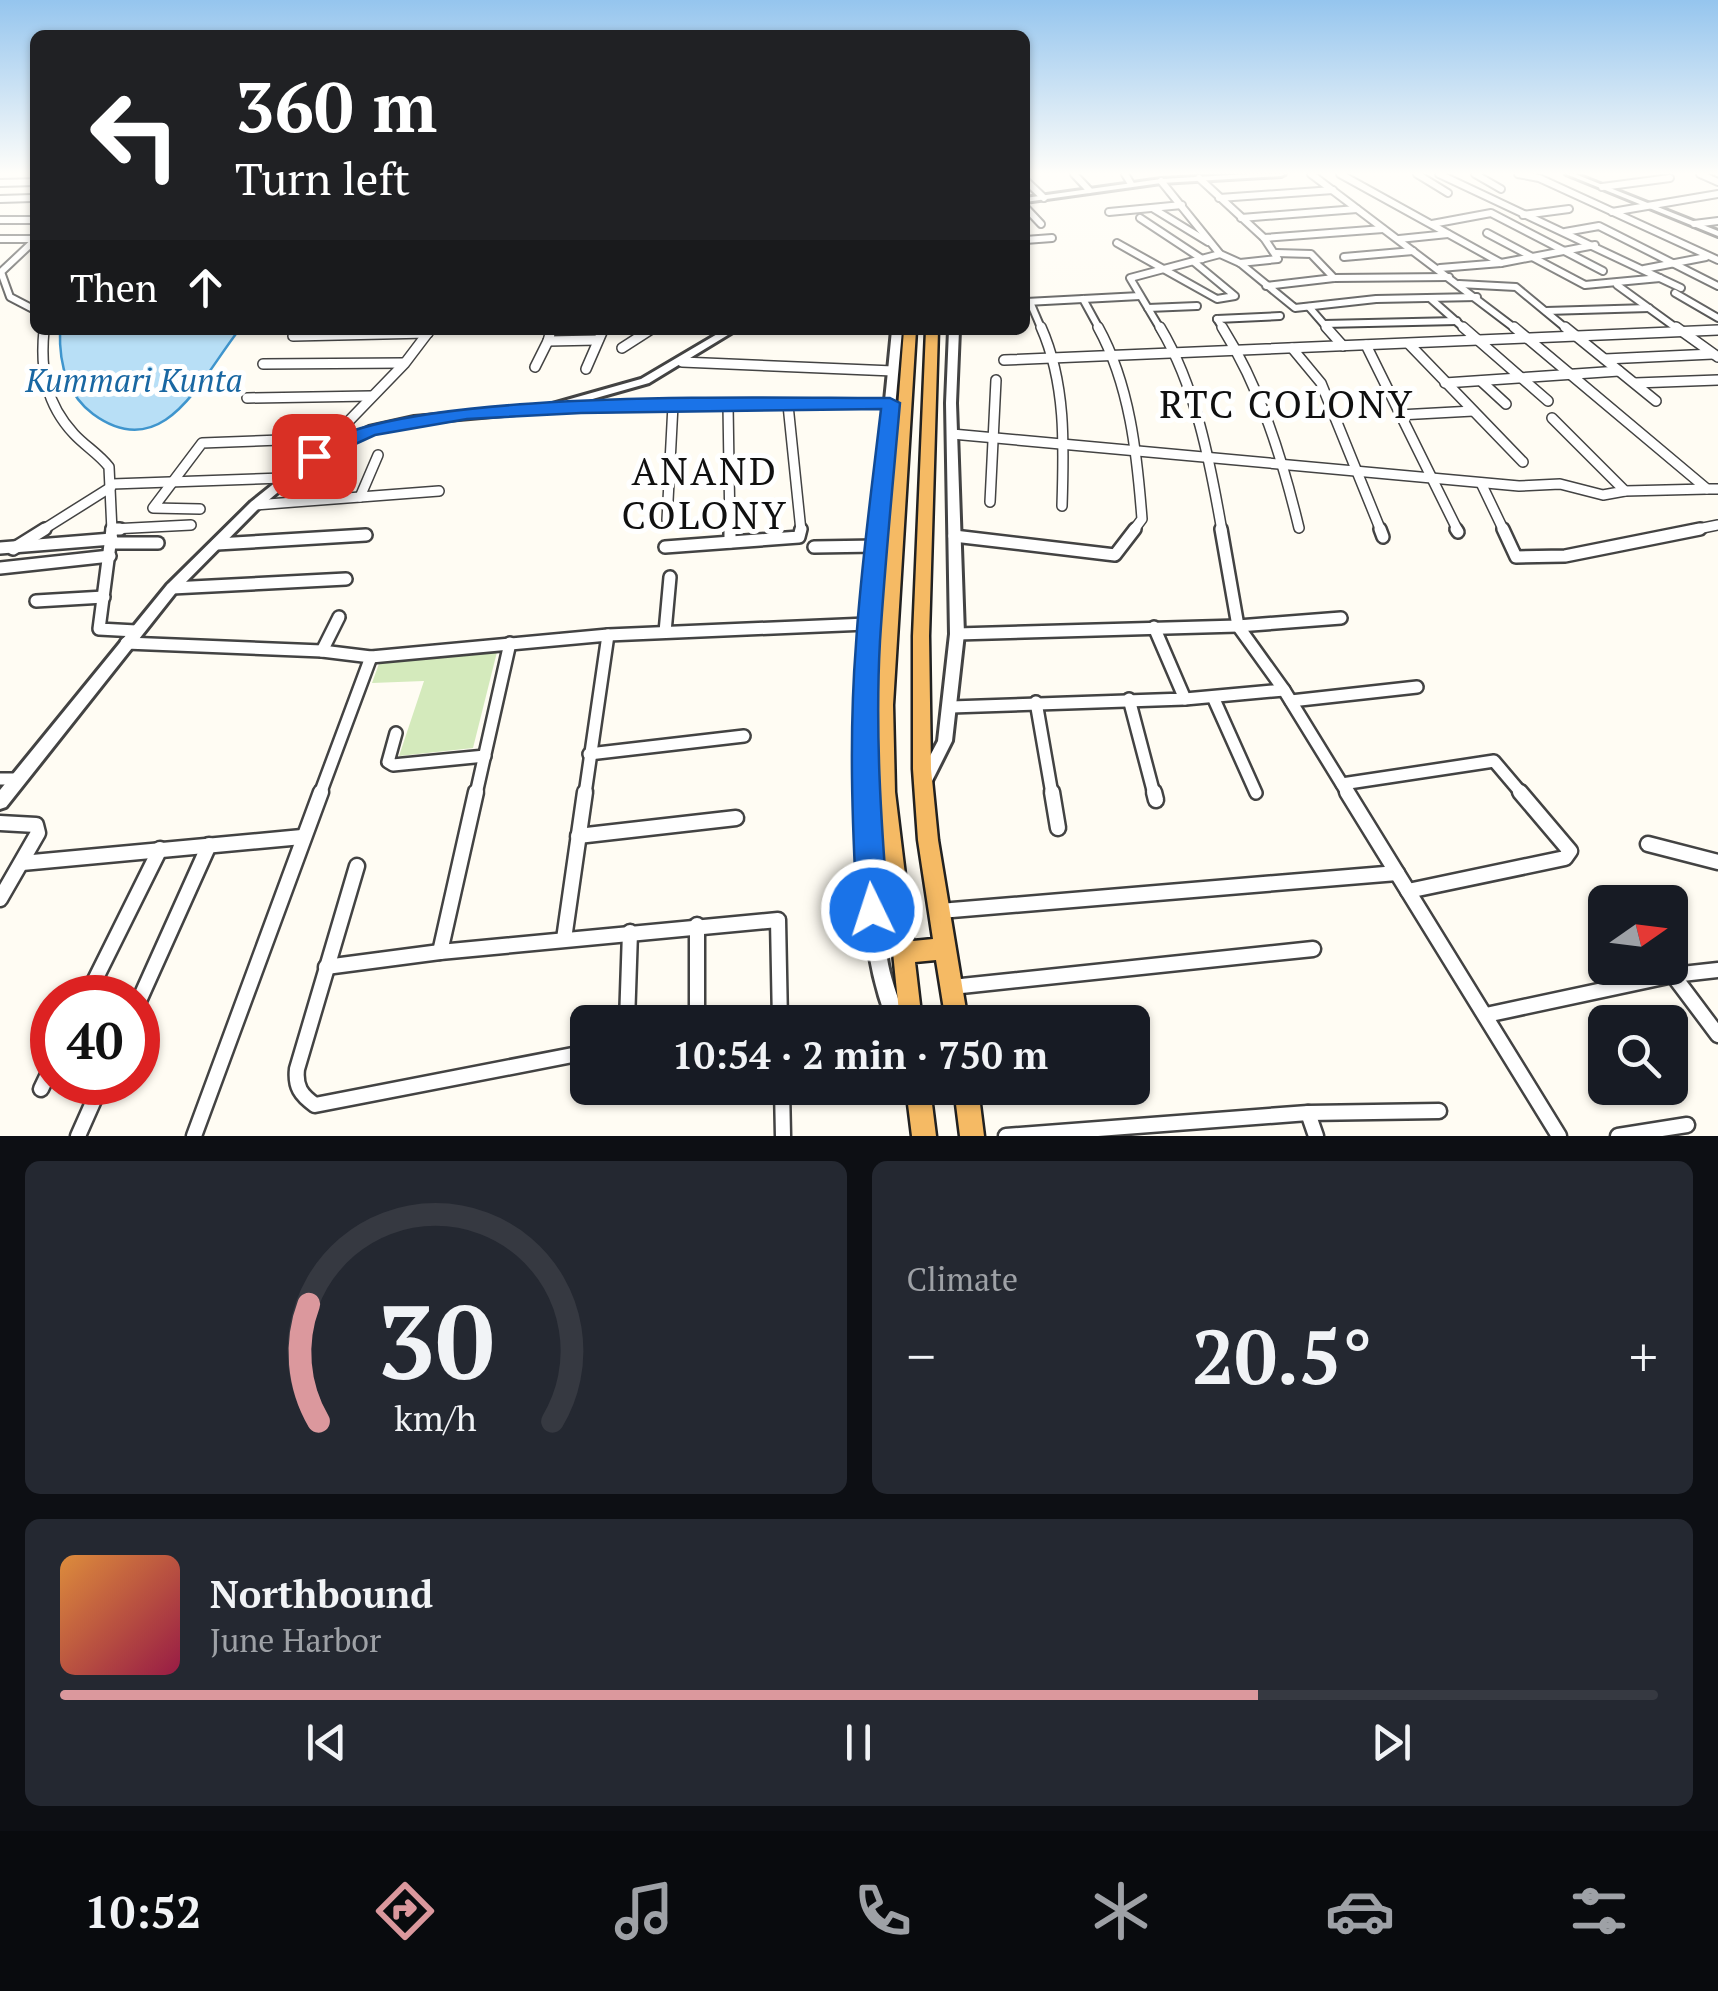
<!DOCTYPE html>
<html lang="en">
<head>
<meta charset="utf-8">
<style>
	body { margin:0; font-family:"PT Serif",serif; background:#242831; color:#f1f3f6; height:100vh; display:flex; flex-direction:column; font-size:38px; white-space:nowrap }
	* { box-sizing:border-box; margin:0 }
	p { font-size:32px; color:#9ea1a6 }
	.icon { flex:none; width:55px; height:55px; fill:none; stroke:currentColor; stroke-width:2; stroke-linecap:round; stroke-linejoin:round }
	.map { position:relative; height:1136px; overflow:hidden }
	.details { display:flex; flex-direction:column; gap:25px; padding:25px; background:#0d0f14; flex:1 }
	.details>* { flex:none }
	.hud { position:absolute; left:30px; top:30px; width:1000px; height:305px; border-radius:15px; box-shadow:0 2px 8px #0004; background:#202124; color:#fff; overflow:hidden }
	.needle { width:65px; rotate:76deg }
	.controls { position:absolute; left:1588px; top:885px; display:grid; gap:20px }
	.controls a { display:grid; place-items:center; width:100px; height:100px; border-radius:15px; background:#171b24; box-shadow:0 2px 8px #0004; font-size:50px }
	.speed { position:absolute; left:30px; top:975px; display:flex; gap:20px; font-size:50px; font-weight:700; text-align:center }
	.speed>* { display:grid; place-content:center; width:130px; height:130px; border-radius:50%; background:#171b24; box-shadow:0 2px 8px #0004; line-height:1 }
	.speed .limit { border:15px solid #d22; background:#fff; color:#111 }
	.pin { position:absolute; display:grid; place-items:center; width:85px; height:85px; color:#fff; margin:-42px; border-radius:20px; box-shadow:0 5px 15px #0006 }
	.me { position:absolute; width:110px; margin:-55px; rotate:356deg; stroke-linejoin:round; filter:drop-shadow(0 0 8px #0008) }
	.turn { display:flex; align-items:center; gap:35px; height:210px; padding:0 40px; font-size:45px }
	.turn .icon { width:130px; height:130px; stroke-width:2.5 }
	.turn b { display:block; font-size:70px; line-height:85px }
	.then { display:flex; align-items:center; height:95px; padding:0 40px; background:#0003; gap:20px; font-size:38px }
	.big { font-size:75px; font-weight:700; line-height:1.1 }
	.details .widget { flex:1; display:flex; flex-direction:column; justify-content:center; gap:15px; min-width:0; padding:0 35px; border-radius:15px; background:#242831 }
	.details .dial { align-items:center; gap:0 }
	.dial svg { height:260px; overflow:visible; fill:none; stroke:#363941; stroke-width:7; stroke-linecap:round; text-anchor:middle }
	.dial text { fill:#f1f3f6; stroke:none }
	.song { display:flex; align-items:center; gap:30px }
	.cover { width:120px; height:120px; border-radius:15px; background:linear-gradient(135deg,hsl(30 70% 55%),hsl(340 70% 35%)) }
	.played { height:10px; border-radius:5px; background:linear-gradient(90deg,#db989d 75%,#363941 75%) }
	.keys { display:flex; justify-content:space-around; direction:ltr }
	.heat { display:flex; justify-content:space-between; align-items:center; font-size:55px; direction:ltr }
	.details .tiles { flex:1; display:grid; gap:25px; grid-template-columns:1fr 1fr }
	.widget:last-child { grid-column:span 2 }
	.trip { position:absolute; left:570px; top:1005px; width:580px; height:100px; border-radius:15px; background:#171b24; box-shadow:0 2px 8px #0004; font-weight:700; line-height:100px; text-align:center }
	.tabs { display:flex; height:160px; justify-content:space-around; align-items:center; background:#090b0e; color:#9ea1a6 }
	.tabs .icon { width:70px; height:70px }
	.tabs .on { color:#db989d }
	.tabs b { font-size:45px; color:#f1f3f6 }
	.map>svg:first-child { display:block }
	.green { fill:#d4eabc }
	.water { fill:#b8dff6; stroke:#3f95cd; stroke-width:2.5 }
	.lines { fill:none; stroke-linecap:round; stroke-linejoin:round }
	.minor-far3-casing { stroke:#434343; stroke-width:10 }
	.minor-far2-casing { stroke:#434343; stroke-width:12 }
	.minor-far1-casing { stroke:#434343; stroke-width:16 }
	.minor-casing { stroke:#434343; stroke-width:19 }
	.tertiary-casing { stroke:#434343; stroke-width:6 }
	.trunk-casing { stroke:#212121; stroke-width:5 }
	.minor-far3 { stroke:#fff; stroke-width:6 }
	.minor-far2 { stroke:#fff; stroke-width:9 }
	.minor-far1 { stroke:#fff; stroke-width:11 }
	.minor { stroke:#fff; stroke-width:14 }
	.tertiary { fill:#fff; fill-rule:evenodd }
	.trunk { fill:#f5ba64; fill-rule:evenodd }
	.route { fill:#1a73e8; stroke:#114b97; stroke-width:2.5 }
	.labels { text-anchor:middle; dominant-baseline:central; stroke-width:10; stroke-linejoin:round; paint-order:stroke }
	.far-water-label { font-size:32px; font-style:italic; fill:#1967a2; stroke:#fff }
	.neighbourhood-label { font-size:38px; letter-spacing:2.5px; fill:#101010; stroke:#fff }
</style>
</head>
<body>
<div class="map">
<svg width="1718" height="1136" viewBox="0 0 1718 1136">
	<rect width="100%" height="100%" fill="#fffcf3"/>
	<polygon class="green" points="497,652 473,748 399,756 424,681 372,683 381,658"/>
	<path class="water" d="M60,330H239C201,378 164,466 93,414C66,394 59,361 60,330Z"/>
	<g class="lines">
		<g class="minor-far3-casing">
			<g id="minor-far3">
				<polyline points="1074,174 1089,190"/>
				<polyline points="1125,174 1131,184"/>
				<polyline points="1311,174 1517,330"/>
				<polyline points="1340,174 1501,263"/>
				<polyline points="1417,174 1448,193"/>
				<polyline points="1439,174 1681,288"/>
				<polyline points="1475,174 1501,189"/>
				<polyline points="1518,174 1539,178 1718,260"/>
				<polyline points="1700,174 1718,182"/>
				<polyline points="1199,178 1264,238 1278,259 1240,263"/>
				<polyline points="1025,180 1044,198"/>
				<polyline points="1161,181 1220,254 1240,263 1295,308 1376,299 1477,297"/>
				<polyline points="0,183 35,182"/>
				<polyline points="1602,187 1670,178"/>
				<polyline points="1219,198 1333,190"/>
				<polyline points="0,199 32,198"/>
				<polyline points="1025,207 1041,224"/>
				<polyline points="1154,209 1208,242"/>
				<polyline points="1109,212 1182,205"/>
				<polyline points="1612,212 1718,194"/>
				<polyline points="1523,215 1569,209"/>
				<polyline points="1140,218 1202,259"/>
				<polyline points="1241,218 1357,209"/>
				<polyline points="0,220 35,220"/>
				<polyline points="1432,224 1491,213 1603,271"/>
				<polyline points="1694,224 1718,221"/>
				<polyline points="1565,232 1599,226 1718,286"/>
				<polyline points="1487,233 1585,285 1660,278"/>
				<polyline points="1264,238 1383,229"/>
				<polyline points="0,239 35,239"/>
				<polyline points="1399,239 1448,234"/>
				<polyline points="35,240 1,272 10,297 35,310"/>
				<polyline points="1025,240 1052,238"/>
				<polyline points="1117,243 1217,299 1235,296 1194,262"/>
				<polyline points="1276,253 1311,254 1334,278"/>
				<polyline points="1344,257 1413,251"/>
				<polyline points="1440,268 1501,263 1595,245"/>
				<polyline points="1644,269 1706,257"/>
				<polyline points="1459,284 1516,287 1568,330"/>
				<polyline points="1617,285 1679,330"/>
				<polyline points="1266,286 1334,278 1449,277"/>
				<polyline points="1675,293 1718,318"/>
				<polyline points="1083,299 1100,330"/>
				<polyline points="1431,299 1466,330"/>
				<polyline points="1026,302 1140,296"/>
				<polyline points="1030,302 1042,330"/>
				<polyline points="1309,307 1329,330"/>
				<polyline points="1148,308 1197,306"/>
				<polyline points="1546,311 1649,308"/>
				<polyline points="1217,319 1224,330"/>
				<polyline points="1217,319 1280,316"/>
				<polyline points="1324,324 1457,321"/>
				<polyline points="1161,330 1130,278 1220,254"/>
			</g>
		</g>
		<g class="minor-far2-casing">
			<g id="minor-far2">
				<path d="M1041,327C1066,383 1064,445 1062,506"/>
				<path d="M1098,327C1130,385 1137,454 1142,519L1133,531"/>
				<path d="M1160,327C1196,387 1210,462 1222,531"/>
				<path d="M1222,327C1261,389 1282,458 1299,528"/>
				<polyline points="1326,327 1343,346"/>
				<polyline points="1463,327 1548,401"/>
				<polyline points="1514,327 1707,489 1718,489"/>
				<polyline points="1565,327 1656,401"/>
				<polyline points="1676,327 1718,357"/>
				<path d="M44,330C40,370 46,404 74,434C85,446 99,454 109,467L112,531"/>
				<polyline points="551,330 548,341 598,340"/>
				<polyline points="293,336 428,333"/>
				<polyline points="1409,344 1523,462"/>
				<polyline points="1366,345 1458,531"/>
				<polyline points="622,348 650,330"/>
				<polyline points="1292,348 1321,383 1381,531"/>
				<polyline points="1605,359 1713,354"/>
				<polyline points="1004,360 1718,330"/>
				<polyline points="682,362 893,371"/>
				<polyline points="263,364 404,363"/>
				<polyline points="535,367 548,341"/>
				<polyline points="586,369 603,330"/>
				<polyline points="1481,381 1506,404"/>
				<polyline points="1445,383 1619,371"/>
				<polyline points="1635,383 1718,380"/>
				<polyline points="247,398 371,396"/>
				<polyline points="728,405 730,531"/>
				<polyline points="788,405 801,531"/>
				<polyline points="551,408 891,403"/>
				<polyline points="1399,415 1473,411"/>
				<polyline points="952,434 1519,486 1560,484 1603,495 1625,491 1552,418"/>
				<polyline points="315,456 405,363 430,330"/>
				<polyline points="1481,483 1504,531"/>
				<polyline points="112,484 283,478"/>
				<polyline points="1625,491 1707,489"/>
				<polyline points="360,497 378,455"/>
				<polyline points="990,502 996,380"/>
				<polyline points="255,505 439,491"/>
				<polyline points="200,509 153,508 202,443 334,438"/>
				<polyline points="667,520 673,405"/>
				<polyline points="112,529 191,525"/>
				<polyline points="41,531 111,487"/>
				<polyline points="1688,531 1718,525"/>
			</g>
		</g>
		<g class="minor-far1-casing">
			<g id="minor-far1">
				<polyline points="112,529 99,629 136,631"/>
				<polyline points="112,529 120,529"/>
				<polyline points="730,529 730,542"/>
				<polyline points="1221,529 1238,626 1284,690 1348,794"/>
				<polyline points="1380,529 1383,537"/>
				<polyline points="1456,529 1458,532"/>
				<polyline points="1503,529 1516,557 1565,556 1700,529"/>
				<polyline points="954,536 1115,555 1135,529"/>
				<polyline points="112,543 158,543"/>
				<polyline points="217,544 366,535"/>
				<polyline points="665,547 799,537 801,529"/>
				<polyline points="814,547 877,546"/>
				<polyline points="0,548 112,539"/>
				<polyline points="13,549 45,529"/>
				<polyline points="0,568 110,556"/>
				<polyline points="172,588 346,579"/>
				<polyline points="36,601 104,597"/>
				<polyline points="665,632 670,577"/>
				<polyline points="957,634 1238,626 1341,618"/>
				<polyline points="126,643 322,651 371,657 608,635 890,623"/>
				<polyline points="322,651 339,617"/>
				<polyline points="1213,697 1256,793"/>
				<polyline points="1129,699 1154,794"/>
				<polyline points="1185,699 1284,690"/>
				<polyline points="1291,701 1417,687"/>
				<polyline points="1036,702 1052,794"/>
				<polyline points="951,707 1185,699 1154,627"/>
				<polyline points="396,733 388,762 393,765 485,756"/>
				<polyline points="589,754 744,736"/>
				<polyline points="0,779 17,779"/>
				<polyline points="1342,784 1494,761 1522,794"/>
				<polyline points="320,794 371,657"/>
				<polyline points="476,794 510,643"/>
				<polyline points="585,794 608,635"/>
			</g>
		</g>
		<g class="minor-casing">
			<g id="minor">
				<polyline points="1052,792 1058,828"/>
				<polyline points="1154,792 1156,800"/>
				<polyline points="1347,792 1559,1136"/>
				<polyline points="0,823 36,825 38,833 0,899"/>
				<polyline points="578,836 736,818"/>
				<polyline points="1648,844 1718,862"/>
				<polyline points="22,863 302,837"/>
				<path d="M357,866L297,1069C295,1087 301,1095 315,1105L588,1052"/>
				<polyline points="1408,891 1565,858 1570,851 1520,792"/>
				<polyline points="940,911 1397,873"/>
				<polyline points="697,925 697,1022"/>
				<polyline points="564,939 585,792"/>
				<polyline points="440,952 476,792"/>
				<polyline points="326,967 440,952 778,920 780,1022"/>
				<polyline points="1673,975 1718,1035"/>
				<polyline points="952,987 1313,949"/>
				<polyline points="86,998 160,849"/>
				<polyline points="138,1003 209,845"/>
				<polyline points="1486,1015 1673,975 1718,970"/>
				<polyline points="627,1022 630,932"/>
				<polyline points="782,1088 783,1136"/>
				<polyline points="41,1089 52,1066"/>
				<polyline points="1308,1113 1316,1136"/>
				<polyline points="78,1136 102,1082"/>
				<polyline points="194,1136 321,792"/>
				<polyline points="1006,1136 1308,1113 1439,1111"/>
				<polyline points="1618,1136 1687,1125"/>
			</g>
		</g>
		<g class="tertiary-casing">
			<g id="tertiary">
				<polygon points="1248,174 1285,174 1281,176 1161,183 1025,202 1025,198 1161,179"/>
				<polygon points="1566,174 1575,174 1718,231 1718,236"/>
				<polygon points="724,330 736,330 649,383 550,411 414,423 372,432 319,458 259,508 177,591 6,807 0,809 0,790 167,585 251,502 311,454 369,427 414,417 549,405 641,379"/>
				<path d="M892,330H902C889,478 873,625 874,773C874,836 876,902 888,964C892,984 900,1003 906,1022H888C864,962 862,898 860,834C854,666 876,498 892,330Z"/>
				<polygon points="949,330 959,330 956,403 964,634 952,741 929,787 924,789 919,787 916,782 938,741 950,634 946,403"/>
			</g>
		</g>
		<g class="trunk-casing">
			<g id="trunk">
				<polygon points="904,330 916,330 893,705 895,792 913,941 933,939 918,840 913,769 913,636 926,330 938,330 929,636 931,769 938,840 968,1022 946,1022 936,960 915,962 922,1022 900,1022 877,792 875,705"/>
				<polygon points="906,1088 930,1088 936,1136 912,1136"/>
				<polygon points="954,1088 978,1088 984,1136 960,1136"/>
			</g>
		</g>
		<use href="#minor-far3" class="minor-far3"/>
		<use href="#minor-far2" class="minor-far2"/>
		<use href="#minor-far1" class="minor-far1"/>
		<use href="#minor" class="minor"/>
		<use href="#tertiary" class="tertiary"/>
		<use href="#trunk" class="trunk"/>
	</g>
	<linearGradient id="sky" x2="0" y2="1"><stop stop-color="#95c5ee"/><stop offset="0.52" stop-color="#fffefa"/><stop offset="1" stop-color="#fffefa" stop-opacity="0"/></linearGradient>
	<rect width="1718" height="333" fill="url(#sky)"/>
	<path class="route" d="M890,398L900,403C893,482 885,562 880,641C875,731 881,821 888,910L884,921L872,925L861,921L857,910C852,821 849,733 856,644C861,565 872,487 881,409L581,413L467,419L375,435L314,463L305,456C374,385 780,399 890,398Z"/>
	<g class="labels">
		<g class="far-water-label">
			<text x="134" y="380">Kummari Kunta</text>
		</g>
		<g class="neighbourhood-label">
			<text x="1287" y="404">RTC COLONY</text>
			<text x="705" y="471">ANAND<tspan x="705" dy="44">COLONY</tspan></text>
		</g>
	</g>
</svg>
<div class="controls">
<a><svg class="needle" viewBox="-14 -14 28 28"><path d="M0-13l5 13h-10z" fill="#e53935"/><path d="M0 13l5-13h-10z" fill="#9ea1a6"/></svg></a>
<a><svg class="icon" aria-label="search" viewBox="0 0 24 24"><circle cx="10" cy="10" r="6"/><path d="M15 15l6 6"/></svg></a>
</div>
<div class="speed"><div class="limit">40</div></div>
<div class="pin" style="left:314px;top:456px;background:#d93025"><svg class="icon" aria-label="arrive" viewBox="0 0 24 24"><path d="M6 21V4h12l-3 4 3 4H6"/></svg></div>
<svg class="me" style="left:872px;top:910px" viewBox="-20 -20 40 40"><circle r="17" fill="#1a73e8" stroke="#fff" stroke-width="3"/><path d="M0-11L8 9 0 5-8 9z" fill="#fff"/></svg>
<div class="trip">10:54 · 2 min · 750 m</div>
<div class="hud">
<div class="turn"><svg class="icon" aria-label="left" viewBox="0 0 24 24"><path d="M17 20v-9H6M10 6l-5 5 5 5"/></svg><div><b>360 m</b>Turn left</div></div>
<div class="then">Then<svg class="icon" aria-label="ahead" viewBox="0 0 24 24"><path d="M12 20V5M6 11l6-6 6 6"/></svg></div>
</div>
</div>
<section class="details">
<div class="tiles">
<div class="widget dial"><svg viewBox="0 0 100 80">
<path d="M14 69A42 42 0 1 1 86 69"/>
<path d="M14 69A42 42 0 0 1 11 33" stroke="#db989d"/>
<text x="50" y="56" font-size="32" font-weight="700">30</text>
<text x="50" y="72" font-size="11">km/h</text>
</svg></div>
<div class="widget"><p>Climate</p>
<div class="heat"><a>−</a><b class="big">20.5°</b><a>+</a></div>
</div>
<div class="widget">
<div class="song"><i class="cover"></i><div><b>Northbound</b><p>June Harbor</p></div></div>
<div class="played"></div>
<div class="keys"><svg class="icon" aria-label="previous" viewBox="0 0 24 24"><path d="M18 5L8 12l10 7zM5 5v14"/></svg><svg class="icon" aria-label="pause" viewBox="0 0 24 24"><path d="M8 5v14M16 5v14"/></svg><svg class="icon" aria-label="next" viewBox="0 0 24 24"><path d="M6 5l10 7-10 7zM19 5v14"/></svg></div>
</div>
</div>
</section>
<nav class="tabs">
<b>10:52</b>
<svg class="icon on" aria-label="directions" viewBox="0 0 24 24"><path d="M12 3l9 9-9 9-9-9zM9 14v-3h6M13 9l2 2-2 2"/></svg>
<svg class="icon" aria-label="music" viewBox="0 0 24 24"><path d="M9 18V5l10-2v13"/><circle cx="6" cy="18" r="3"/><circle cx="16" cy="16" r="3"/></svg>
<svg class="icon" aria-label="phone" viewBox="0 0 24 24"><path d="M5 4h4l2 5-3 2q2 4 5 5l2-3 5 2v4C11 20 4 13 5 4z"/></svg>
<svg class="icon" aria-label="climate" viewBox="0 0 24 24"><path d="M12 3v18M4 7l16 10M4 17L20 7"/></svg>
<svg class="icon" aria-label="car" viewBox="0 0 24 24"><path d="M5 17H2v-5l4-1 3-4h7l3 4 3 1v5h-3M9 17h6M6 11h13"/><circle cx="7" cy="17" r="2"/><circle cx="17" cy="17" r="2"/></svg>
<svg class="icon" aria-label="filters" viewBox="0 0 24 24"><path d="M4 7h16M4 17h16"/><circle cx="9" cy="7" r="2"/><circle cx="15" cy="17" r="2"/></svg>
</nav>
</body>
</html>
